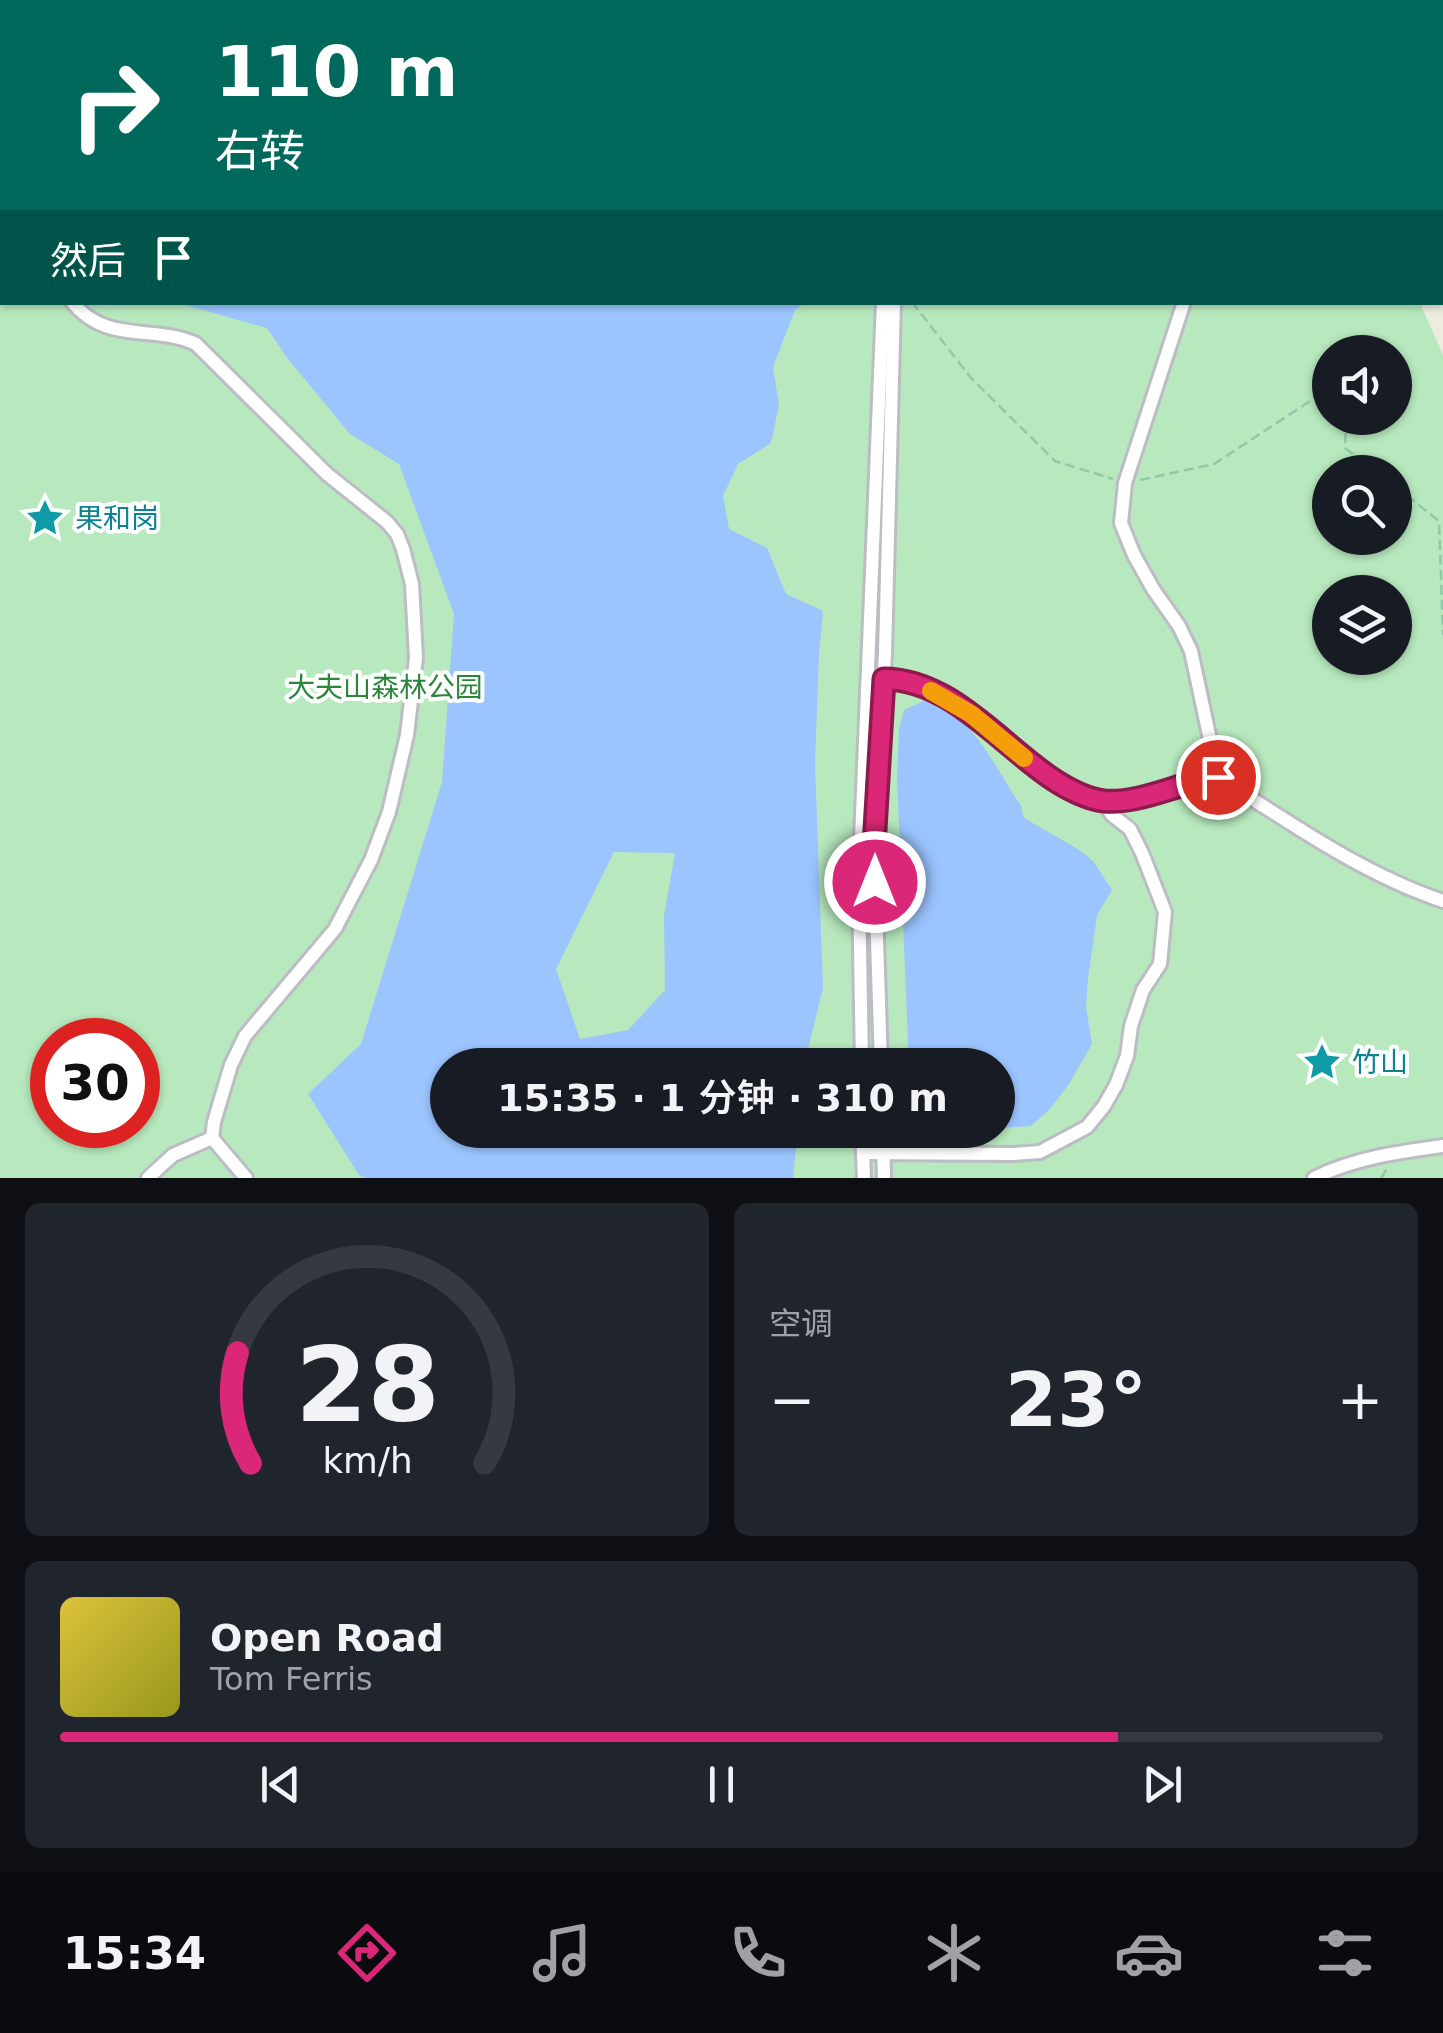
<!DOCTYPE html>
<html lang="zh">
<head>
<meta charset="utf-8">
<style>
	body { margin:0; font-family:"DejaVu Sans","Noto Sans SC",sans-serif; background:#20242c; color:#f1f3f6; height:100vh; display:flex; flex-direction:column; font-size:38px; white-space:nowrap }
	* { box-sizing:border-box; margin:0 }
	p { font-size:32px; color:#9ea1a6 }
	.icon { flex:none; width:55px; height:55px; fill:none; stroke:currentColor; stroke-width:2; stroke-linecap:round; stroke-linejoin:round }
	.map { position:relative; height:1178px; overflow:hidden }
	.sheet { display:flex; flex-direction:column; gap:25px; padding:25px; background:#0d0f14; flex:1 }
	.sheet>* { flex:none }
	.top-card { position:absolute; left:0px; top:0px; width:1445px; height:305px; box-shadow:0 2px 8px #0004; background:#00695c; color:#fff; overflow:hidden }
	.controls { position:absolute; left:1312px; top:335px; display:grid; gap:20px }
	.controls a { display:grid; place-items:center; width:100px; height:100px; border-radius:50%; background:#171b24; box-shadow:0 2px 8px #0004; font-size:50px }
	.speed { position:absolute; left:30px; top:1018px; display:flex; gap:20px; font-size:50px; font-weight:700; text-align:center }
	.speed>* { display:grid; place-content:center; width:130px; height:130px; border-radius:50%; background:#171b24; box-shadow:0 2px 8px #0004; line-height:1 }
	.speed .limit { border:15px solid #d22; background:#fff; color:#111 }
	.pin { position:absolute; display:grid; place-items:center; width:85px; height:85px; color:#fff; margin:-42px; border:5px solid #fff; border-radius:50%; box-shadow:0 2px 10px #0007 }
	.me { position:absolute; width:110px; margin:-55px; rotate:0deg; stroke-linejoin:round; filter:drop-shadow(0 0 8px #0008) }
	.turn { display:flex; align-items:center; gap:35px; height:210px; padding:0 50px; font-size:45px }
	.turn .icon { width:130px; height:130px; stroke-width:2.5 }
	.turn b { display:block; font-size:70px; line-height:85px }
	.then { display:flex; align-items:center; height:95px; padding:0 50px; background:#0003; gap:20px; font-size:38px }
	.big { font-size:75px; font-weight:600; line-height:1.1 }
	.sheet .widget { flex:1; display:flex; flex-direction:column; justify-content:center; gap:15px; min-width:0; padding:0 35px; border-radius:15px; background:#20242c }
	.sheet .dial { align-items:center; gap:0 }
	.dial svg { height:260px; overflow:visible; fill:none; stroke:#363941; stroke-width:7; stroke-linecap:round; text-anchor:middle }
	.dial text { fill:#f1f3f6; stroke:none }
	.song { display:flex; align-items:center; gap:30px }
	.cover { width:120px; height:120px; border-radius:15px; background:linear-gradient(135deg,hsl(50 70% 55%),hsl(60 70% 35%)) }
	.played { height:10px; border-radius:5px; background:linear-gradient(90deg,#db2777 80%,#363941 80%) }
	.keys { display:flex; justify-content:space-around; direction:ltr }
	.heat { display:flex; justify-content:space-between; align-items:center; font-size:55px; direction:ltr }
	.sheet .tiles { flex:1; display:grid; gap:25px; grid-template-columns:1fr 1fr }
	.widget:last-child { grid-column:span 2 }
	.trip { position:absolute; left:430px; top:1048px; width:585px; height:100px; border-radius:50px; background:#171b24; box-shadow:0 2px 8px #0004; font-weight:600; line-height:100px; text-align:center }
	.menu { display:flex; height:160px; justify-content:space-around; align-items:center; background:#090b0e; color:#9ea1a6 }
	.menu .icon { width:70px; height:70px }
	.menu .current { color:#db2777 }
	.menu b { font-size:45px; color:#f1f3f6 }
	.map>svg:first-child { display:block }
	.green { fill:#b7e8be; fill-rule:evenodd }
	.water { fill:#9cc5ff; fill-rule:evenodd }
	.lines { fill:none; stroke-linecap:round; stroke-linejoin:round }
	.minor-casing { stroke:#bcbdc4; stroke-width:18 }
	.path { stroke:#90c9a8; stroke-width:2.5; stroke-dasharray:10 5; stroke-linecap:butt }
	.minor { stroke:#fff; stroke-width:12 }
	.route-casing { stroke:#8e194d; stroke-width:25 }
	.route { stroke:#db2777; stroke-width:18 }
	.slow { stroke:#f59e0b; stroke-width:18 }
	.labels { text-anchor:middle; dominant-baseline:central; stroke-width:8; stroke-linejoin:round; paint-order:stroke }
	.culture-label { font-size:28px; fill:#0d838f; stroke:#fff; text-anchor:start }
	.park-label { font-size:28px; fill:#2c853d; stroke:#fff }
</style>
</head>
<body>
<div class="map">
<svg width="1443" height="1178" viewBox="0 0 1443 1178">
	<rect width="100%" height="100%" fill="#edecde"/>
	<g class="green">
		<polygon points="73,0 1443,0 1443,116 1442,2 71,2"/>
		<path d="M2,108V302L1420,303L1443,355V1178H0V112ZM1330,352H1395V418H1330ZM1330,472H1395V538H1330ZM1330,592H1395V658H1330ZM52,1040H138V1125H52ZM448,1065H998V1130H448Z"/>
	</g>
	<g class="water">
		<polygon points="194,0 797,0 807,2 193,2"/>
		<polygon points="941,0 1131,0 1132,2 941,2"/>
		<path d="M178,303H805L795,310L773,367L779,405L771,443L738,464L723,496L729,529L767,548L786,594L823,611L819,654L815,764L823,988L804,1065H448V1130H798L793,1178H366L359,1175L308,1094L361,1044L442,782L454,614L399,464L350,434L288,359L267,328ZM614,852L675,853L664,916L665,990L628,1030L580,1039L556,969Z"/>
		<path d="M926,700C974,715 995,768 1021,806L1024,818L1078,849L1093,861L1112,890L1097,915L1088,979L1086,1007L1092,1044L1069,1084L1050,1109L1031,1126L998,1128V1065H909L897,778L899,729L904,710Z"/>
	</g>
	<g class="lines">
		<g class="minor-casing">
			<g id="minor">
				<polyline points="1196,0 1199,2"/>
				<polyline points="133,2 134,0"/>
				<polyline points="895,2 895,0"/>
				<polyline points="913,2 913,0"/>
				<polyline points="1442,256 1443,254"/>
				<path d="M72,302C107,345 153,324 196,344L327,474L387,522L397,534L403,549L412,584L416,658L407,735L389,812L371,860L335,929L245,1036L231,1065L214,1122L212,1138L173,1155L148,1178"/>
				<polyline points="1184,302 1125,483 1121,523 1134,555 1153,589 1179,626 1191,651 1218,777"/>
				<path d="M878,679C885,679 893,678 901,680C957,689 1008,750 1055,781C1069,790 1088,800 1105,801C1143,803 1181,782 1218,777C1289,822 1362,874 1443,901"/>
				<polyline points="862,1065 859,888 883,302"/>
				<polyline points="881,1065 874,845 885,653 894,302"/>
				<polyline points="862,1130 864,1178"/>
				<polyline points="883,1130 884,1178"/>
				<polyline points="212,1138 246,1178"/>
				<polyline points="863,1153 1014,1154 1040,1152 1087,1127 1104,1106 1116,1085 1127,1056 1131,1026 1143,990 1160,964 1165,912 1142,853 1130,829 1112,815 1102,801"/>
				<path d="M1314,1178C1354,1158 1399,1152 1443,1146"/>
			</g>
		</g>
		<g class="path">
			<polyline points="846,0 848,2"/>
			<polyline points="861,2 869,0"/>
			<polyline points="912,302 971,378 1055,461 1113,479"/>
			<polyline points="1346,418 1345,448 1377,472"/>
			<polyline points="1140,480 1214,464 1327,390 1330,392"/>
			<polyline points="1395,486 1439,521 1443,635"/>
			<polyline points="1381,1178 1388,1167"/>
		</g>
		<use href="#minor" class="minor"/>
	</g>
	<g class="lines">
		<g class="route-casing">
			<path id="route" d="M875,882L874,846L884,679C951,679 1002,746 1054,780C1068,789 1087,799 1104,801C1142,804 1180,782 1218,777"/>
		</g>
		<use href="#route" class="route"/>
		<polyline class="slow" points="931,691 971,714 1024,758"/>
	</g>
	<defs>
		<g id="sight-bare" transform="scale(3)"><path d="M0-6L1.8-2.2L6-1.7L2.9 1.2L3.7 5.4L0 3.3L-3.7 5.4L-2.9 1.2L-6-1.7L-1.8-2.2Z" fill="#0f9aa8" stroke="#fff" stroke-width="2.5" paint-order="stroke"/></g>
	</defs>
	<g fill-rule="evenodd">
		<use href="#sight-bare" x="45" y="518"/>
		<use href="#sight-bare" x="1322" y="1062"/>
	</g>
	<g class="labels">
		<g class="culture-label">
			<text x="75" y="518">果和岗</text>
			<text x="1352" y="1062">竹山</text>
		</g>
		<g class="park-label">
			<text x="385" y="687">大夫山森林公园</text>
		</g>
	</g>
</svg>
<div class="controls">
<a><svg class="icon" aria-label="sound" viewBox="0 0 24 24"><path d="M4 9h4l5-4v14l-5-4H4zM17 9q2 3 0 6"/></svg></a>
<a><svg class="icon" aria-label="search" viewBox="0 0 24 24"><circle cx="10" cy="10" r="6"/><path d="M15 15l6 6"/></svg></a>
<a><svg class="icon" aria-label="layers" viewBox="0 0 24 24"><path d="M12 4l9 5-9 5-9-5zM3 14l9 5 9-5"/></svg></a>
</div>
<div class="speed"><div class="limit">30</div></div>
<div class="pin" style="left:1218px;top:777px;background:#d93025"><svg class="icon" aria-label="arrive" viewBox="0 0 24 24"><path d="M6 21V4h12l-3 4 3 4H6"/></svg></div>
<svg class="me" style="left:875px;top:882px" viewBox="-20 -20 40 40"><circle r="17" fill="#db2777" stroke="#fff" stroke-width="3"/><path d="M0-11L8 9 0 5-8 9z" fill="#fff"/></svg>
<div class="trip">15:35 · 1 分钟 · 310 m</div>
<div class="top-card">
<div class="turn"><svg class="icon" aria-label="right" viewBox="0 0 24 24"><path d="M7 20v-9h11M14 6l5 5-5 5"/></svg><div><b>110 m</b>右转</div></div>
<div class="then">然后<svg class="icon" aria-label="arrive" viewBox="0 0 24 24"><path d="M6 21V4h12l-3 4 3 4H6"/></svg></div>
</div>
</div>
<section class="sheet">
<div class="tiles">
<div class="widget dial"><svg viewBox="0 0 100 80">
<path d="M14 69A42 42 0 1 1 86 69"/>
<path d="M14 69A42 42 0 0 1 10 35" stroke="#db2777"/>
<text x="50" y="56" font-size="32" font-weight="700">28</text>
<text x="50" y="72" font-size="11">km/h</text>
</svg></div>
<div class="widget"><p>空调</p>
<div class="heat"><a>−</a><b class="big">23°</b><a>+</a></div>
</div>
<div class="widget">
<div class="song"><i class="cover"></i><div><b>Open Road</b><p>Tom Ferris</p></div></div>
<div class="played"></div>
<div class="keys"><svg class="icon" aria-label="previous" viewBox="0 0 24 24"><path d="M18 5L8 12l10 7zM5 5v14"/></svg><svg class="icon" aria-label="pause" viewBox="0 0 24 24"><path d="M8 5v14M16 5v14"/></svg><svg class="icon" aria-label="next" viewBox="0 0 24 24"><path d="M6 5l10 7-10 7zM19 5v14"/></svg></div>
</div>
</div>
</section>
<nav class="menu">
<b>15:34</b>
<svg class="icon current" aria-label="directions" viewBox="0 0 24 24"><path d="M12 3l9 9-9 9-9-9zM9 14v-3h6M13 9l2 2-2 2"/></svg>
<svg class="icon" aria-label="music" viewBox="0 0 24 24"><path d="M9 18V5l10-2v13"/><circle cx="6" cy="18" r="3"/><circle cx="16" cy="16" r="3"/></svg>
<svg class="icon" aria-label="phone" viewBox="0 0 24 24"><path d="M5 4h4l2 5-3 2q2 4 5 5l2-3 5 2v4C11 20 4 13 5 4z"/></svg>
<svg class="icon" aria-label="climate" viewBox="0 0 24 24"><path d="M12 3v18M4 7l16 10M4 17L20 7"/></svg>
<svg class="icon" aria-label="car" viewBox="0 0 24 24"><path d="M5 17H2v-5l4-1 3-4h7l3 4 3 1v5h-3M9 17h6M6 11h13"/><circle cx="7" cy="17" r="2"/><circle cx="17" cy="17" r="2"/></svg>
<svg class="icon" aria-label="filters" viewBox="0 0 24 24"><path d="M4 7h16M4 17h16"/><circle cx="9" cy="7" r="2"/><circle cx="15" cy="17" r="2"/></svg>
</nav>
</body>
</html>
